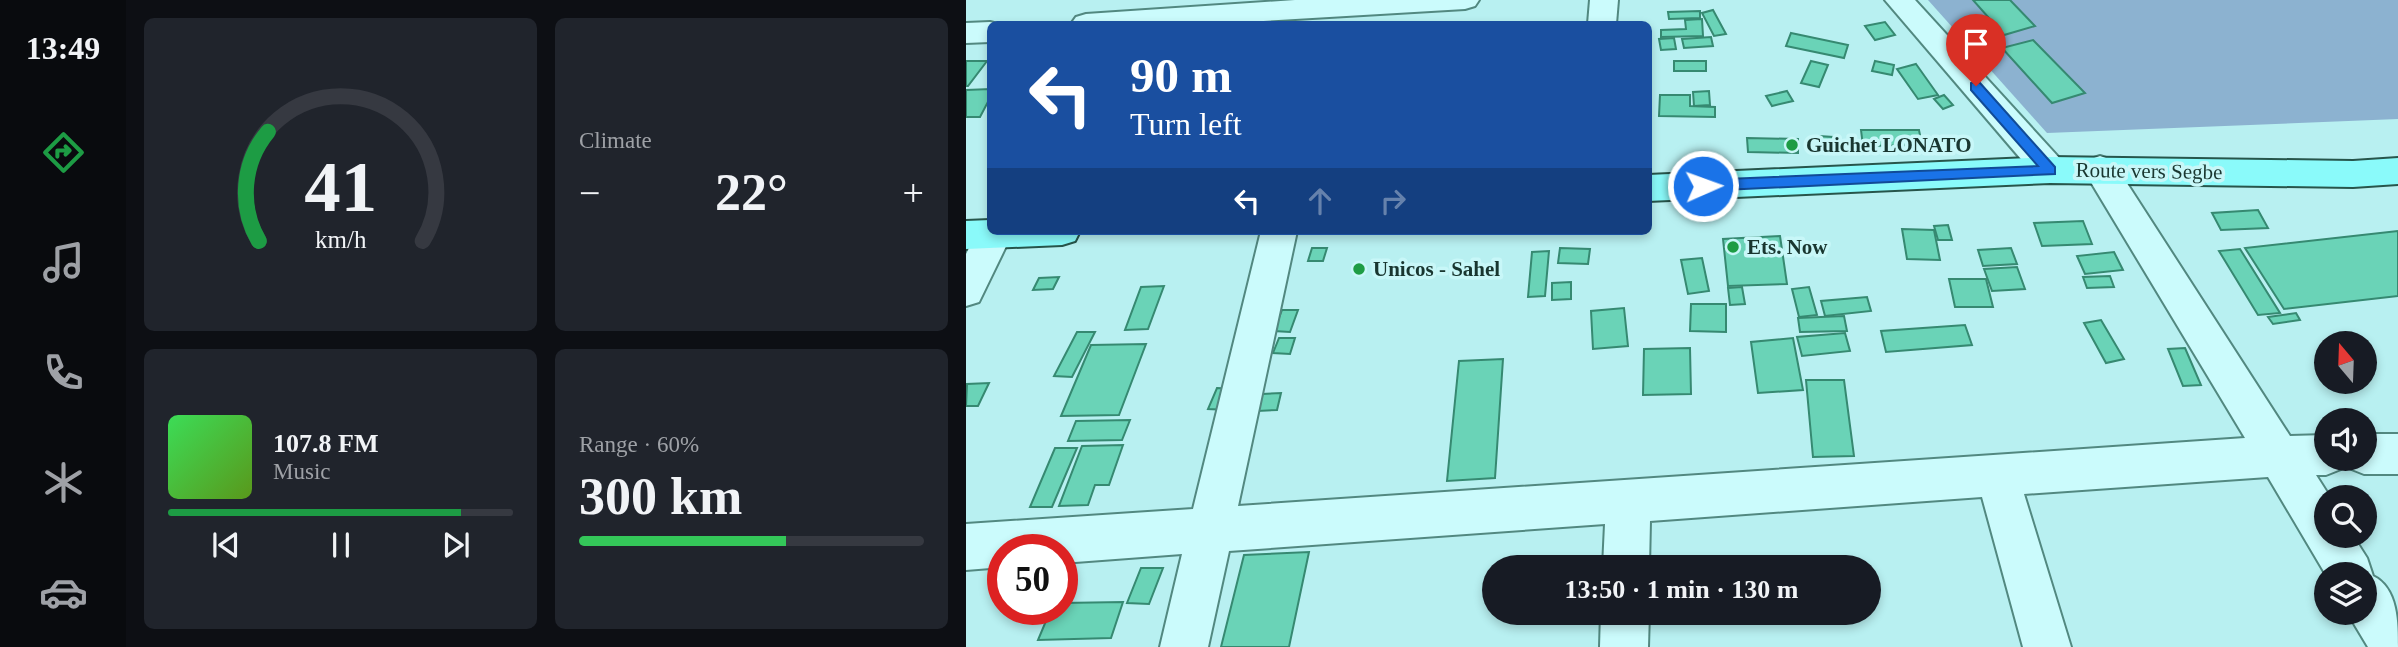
<!DOCTYPE html>
<html lang="en">
<head>
<meta charset="utf-8">
<style>
	body { margin:0; font-family:"Times New Roman",serif; background:#20242c; color:#f1f3f6; height:100vh; display:flex; flex-direction:column; font-size:26px; white-space:nowrap }
	* { box-sizing:border-box; margin:0 }
	p { font-size:23px; color:#9ea1a6 }
	.icon { flex:none; width:38px; height:38px; fill:none; stroke:currentColor; stroke-width:2; stroke-linecap:round; stroke-linejoin:round }
	.map { position:relative; flex:1; overflow:hidden }
	.drawer { display:flex; flex-direction:column; gap:18px; padding:18px; background:#0d0f14; width:840px }
	.drawer>* { flex:none }
	.top-card { position:absolute; left:21px; top:21px; width:665px; height:214px; border-radius:10px; box-shadow:0 4px 10px #0003; background:#1a4fa0; color:#fff; overflow:hidden }
	.needle { width:46px; rotate:341deg }
	.tools { position:absolute; left:1348px; top:331px; display:grid; gap:14px }
	.tools a { display:grid; place-items:center; width:63px; height:63px; border-radius:50%; background:#171b24; box-shadow:0 4px 10px #0003; font-size:35px }
	.speed { position:absolute; left:21px; top:534px; display:flex; gap:14px; font-size:35px; font-weight:700; text-align:center }
	.speed>* { display:grid; place-content:center; width:91px; height:91px; border-radius:50%; background:#171b24; box-shadow:0 4px 10px #0003; line-height:1 }
	.speed .limit { border:10px solid #d22; background:#fff; color:#111 }
	.pin { position:absolute; display:grid; place-items:center; width:60px; height:60px; color:#fff; margin:-72px -30px; border-radius:50% 50% 50% 0; rotate:-45deg; box-shadow:0 0 7px #0007 }
	.pin .icon { rotate:45deg }
	.me { position:absolute; width:77px; margin:-38px; rotate:88deg; stroke-linejoin:round; filter:drop-shadow(0 0 5px #0008) }
	.turn { display:flex; align-items:center; gap:24px; height:147px; padding:0 28px; font-size:32px }
	.turn .icon { width:91px; height:91px; stroke-width:2.5 }
	.turn b { display:block; font-size:49px; line-height:60px }
	.lanes { display:flex; align-items:center; height:66px; padding:0 28px; background:#0003; justify-content:center; gap:35px; direction:ltr }
	.lanes .off { opacity:.35 }
	.big { font-size:52px; font-weight:700; line-height:1.1 }
	.drawer .card { flex:1; display:flex; flex-direction:column; justify-content:center; gap:10px; min-width:0; padding:0 24px; border-radius:10px; background:#20242c }
	.drawer .dial { align-items:center; gap:0 }
	.dial svg { height:182px; overflow:visible; fill:none; stroke:#363941; stroke-width:7; stroke-linecap:round; text-anchor:middle }
	.dial text { fill:#f1f3f6; stroke:none }
	.song { display:flex; align-items:center; gap:21px }
	.cover { width:84px; height:84px; border-radius:10px; background:linear-gradient(135deg,hsl(130 70% 55%),hsl(90 70% 35%)) }
	.played { height:7px; border-radius:4px; background:linear-gradient(90deg,#1d9c44 85%,#363941 85%) }
	.keys { display:flex; justify-content:space-around; direction:ltr }
	.heat { display:flex; justify-content:space-between; align-items:center; font-size:38px; direction:ltr }
	.charge { height:10px; border-radius:5px; background:linear-gradient(90deg,#34c759 60%,#363941 0) }
	.drawer .tiles { flex:1; display:grid; gap:18px; grid-template-columns:repeat(2,1fr) }
	.trip { position:absolute; left:516px; top:555px; width:399px; height:70px; border-radius:35px; background:#171b24; box-shadow:0 4px 10px #0003; font-weight:700; line-height:70px; text-align:center }
	main { display:flex; flex:1; min-height:0 }
	.tabs { display:flex; flex-direction:column; width:126px; justify-content:space-around; align-items:center; background:#090b0e; color:#9ea1a6 }
	.tabs .icon { width:49px; height:49px }
	.tabs .selected { color:#1d9c44 }
	.tabs b { font-size:32px; color:#f1f3f6 }
	.map>svg:first-child { display:block }
	.green { fill:#8cb2d0 }
	.building { fill:#6ad3b7; stroke:#368971; stroke-width:2 }
	.lines { fill:none; stroke-linecap:round; stroke-linejoin:round }
	.minor-casing { stroke:#528880; stroke-width:4 }
	.major-casing { stroke:#27554b; stroke-width:4 }
	.minor { fill:#cbfbfc; fill-rule:evenodd }
	.major { fill:#8afafa; fill-rule:evenodd }
	.route { fill:#1a73e8; stroke:#114b97; stroke-width:2 }
	.poi-dot { fill:#1d9c44; stroke:#c8f7f8; stroke-width:2.5 }
	.labels { text-anchor:middle; dominant-baseline:central; stroke-width:7; stroke-linejoin:round; paint-order:stroke }
	.poi-label { font-size:21px; font-weight:bold; fill:#193630; stroke:#c8f7f8; text-anchor:start }
	.street-label { font-size:21px; fill:#193630; stroke:#c8f7f8 }
</style>
</head>
<body>
<main>
<nav class="tabs">
<b>13:49</b>
<svg class="icon selected" aria-label="directions" viewBox="0 0 24 24"><path d="M12 3l9 9-9 9-9-9zM9 14v-3h6M13 9l2 2-2 2"/></svg>
<svg class="icon" aria-label="music" viewBox="0 0 24 24"><path d="M9 18V5l10-2v13"/><circle cx="6" cy="18" r="3"/><circle cx="16" cy="16" r="3"/></svg>
<svg class="icon" aria-label="phone" viewBox="0 0 24 24"><path d="M5 4h4l2 5-3 2q2 4 5 5l2-3 5 2v4C11 20 4 13 5 4z"/></svg>
<svg class="icon" aria-label="climate" viewBox="0 0 24 24"><path d="M12 3v18M4 7l16 10M4 17L20 7"/></svg>
<svg class="icon" aria-label="car" viewBox="0 0 24 24"><path d="M5 17H2v-5l4-1 3-4h7l3 4 3 1v5h-3M9 17h6M6 11h13"/><circle cx="7" cy="17" r="2"/><circle cx="17" cy="17" r="2"/></svg>
</nav>
<section class="drawer">
<div class="tiles">
<div class="card dial"><svg viewBox="0 0 100 80">
<path d="M14 69A42 42 0 1 1 86 69"/>
<path d="M14 69A42 42 0 0 1 18 21" stroke="#1d9c44"/>
<text x="50" y="56" font-size="32" font-weight="700">41</text>
<text x="50" y="72" font-size="11">km/h</text>
</svg></div>
<div class="card"><p>Climate</p>
<div class="heat"><a>−</a><b class="big">22°</b><a>+</a></div>
</div>
<div class="card">
<div class="song"><i class="cover"></i><div><b>107.8 FM</b><p>Music</p></div></div>
<div class="played"></div>
<div class="keys"><svg class="icon" aria-label="previous" viewBox="0 0 24 24"><path d="M18 5L8 12l10 7zM5 5v14"/></svg><svg class="icon" aria-label="pause" viewBox="0 0 24 24"><path d="M8 5v14M16 5v14"/></svg><svg class="icon" aria-label="next" viewBox="0 0 24 24"><path d="M6 5l10 7-10 7zM19 5v14"/></svg></div>
</div>
<div class="card"><p>Range · 60%</p><b class="big">300 km</b><div class="charge"></div></div>
</div>
</section>
<div class="map">
<svg width="1432" height="647" viewBox="0 0 1432 647">
	<rect width="100%" height="100%" fill="#b8f0f1"/>
	<polygon class="green" points="962,0 1432,0 1432,119 1081,133"/>
	<g class="building">
		<polygon points="1007,0 1044,0 1069,26 1038,35"/>
		<polygon points="747,10 760,34 748,36 736,13"/>
		<polygon points="734,11 734,18 703,19 702,12"/>
		<polygon points="736,19 737,36 695,37 695,30 720,29 719,20"/>
		<polygon points="919,22 929,35 909,40 899,26"/>
		<polygon points="825,33 882,45 878,58 820,46"/>
		<polygon points="745,37 747,46 718,48 716,39"/>
		<polygon points="708,38 710,49 695,50 693,39"/>
		<polygon points="1067,40 1119,93 1086,103 1036,48"/>
		<polygon points="0,61 21,61 2,86 0,86"/>
		<rect x="708" y="61" width="32" height="10"/>
		<polygon points="845,61 862,65 853,87 835,83"/>
		<polygon points="909,61 928,65 926,75 906,71"/>
		<polygon points="950,64 972,95 952,99 931,69"/>
		<polygon points="24,89 24,98 14,117 0,117 0,90"/>
		<polygon points="743,91 744,105 728,106 727,92"/>
		<polygon points="821,91 827,101 806,106 800,96"/>
		<polygon points="694,95 724,95 724,106 749,107 749,117 693,116"/>
		<polygon points="978,95 987,105 977,109 968,99"/>
		<polygon points="895,130 953,130 956,145 897,146"/>
		<polygon points="853,136 867,137 867,148 853,148"/>
		<polygon points="781,138 832,139 832,153 782,152"/>
		<polygon points="1292,210 1302,228 1255,230 1246,213"/>
		<polygon points="1117,221 1126,244 1076,246 1068,223"/>
		<polygon points="982,225 986,240 972,240 968,226"/>
		<polygon points="936,229 968,230 974,260 941,259"/>
		<polygon points="1432,231 1432,296 1318,309 1279,248"/>
		<polygon points="814,236 821,284 762,286 757,239"/>
		<polygon points="346,248 361,248 357,261 342,261"/>
		<polygon points="594,248 624,249 622,264 592,263"/>
		<polygon points="1045,248 1051,264 1017,266 1012,250"/>
		<polygon points="1274,249 1314,313 1292,315 1253,251"/>
		<polygon points="583,251 579,296 562,297 566,252"/>
		<polygon points="1148,252 1157,270 1119,274 1111,256"/>
		<polygon points="736,258 743,291 722,294 715,260"/>
		<polygon points="1051,267 1059,289 1026,291 1018,269"/>
		<polygon points="1144,276 1148,287 1121,288 1117,277"/>
		<polygon points="93,277 87,289 67,290 73,278"/>
		<polygon points="983,279 1020,279 1027,307 989,307"/>
		<polygon points="605,282 605,299 586,300 586,283"/>
		<polygon points="198,286 182,329 159,330 175,287"/>
		<polygon points="776,287 779,304 764,305 762,288"/>
		<polygon points="843,287 851,315 833,317 826,289"/>
		<polygon points="901,297 905,311 859,316 855,301"/>
		<polygon points="725,304 760,304 760,332 724,331"/>
		<polygon points="658,308 662,346 627,349 625,311"/>
		<polygon points="316,310 332,310 324,332 308,331"/>
		<polygon points="1330,313 1334,320 1307,324 1302,317"/>
		<polygon points="878,316 881,331 834,332 832,318"/>
		<polygon points="1135,320 1158,359 1140,363 1118,323"/>
		<polygon points="999,325 1006,345 920,352 915,331"/>
		<polygon points="111,332 129,332 106,377 88,376"/>
		<polygon points="879,333 884,351 836,356 831,337"/>
		<polygon points="313,338 329,338 324,354 307,353"/>
		<polygon points="827,338 837,390 792,393 785,342"/>
		<polygon points="180,344 153,415 95,416 125,345"/>
		<polygon points="724,348 725,394 677,395 678,349"/>
		<polygon points="1219,348 1235,385 1217,386 1202,349"/>
		<polygon points="537,359 529,478 481,481 493,361"/>
		<polygon points="840,380 878,380 888,456 847,457"/>
		<polygon points="23,383 12,406 0,406 1,384"/>
		<polygon points="251,388 270,389 262,410 242,409"/>
		<polygon points="315,393 311,410 292,411 296,394"/>
		<polygon points="164,420 156,440 102,441 110,421"/>
		<polygon points="157,445 143,485 129,485 122,505 93,506 116,446"/>
		<polygon points="89,448 111,448 86,507 64,507"/>
		<polygon points="343,552 323,647 255,647 278,555"/>
		<polygon points="175,568 197,568 183,604 161,603"/>
		<polygon points="157,602 145,638 72,640 85,609 96,609 96,603"/>
	</g>
	<g class="lines">
		<g class="minor-casing">
			<g id="minor">
				<polygon points="329,0 513,0 509,6 499,9 245,24 105,24 110,17 120,14"/>
				<polygon points="624,0 652,0 650,24 622,24"/>
				<polygon points="919,0 949,0 1096,161 1101,170 1096,179 1084,183 1072,179"/>
				<polygon points="24,22 32,24 24,24 24,42 0,43 0,23"/>
				<path d="M1134,156L1146,160L1324,436L1360,435V458H1398V434H1432V474H1398L1383,468L1379,460L1375,469L1360,475H1350L1364,497H1360V536H1387L1401,558L1407,576C1432,588 1432,623 1432,647H1402L1381,612H1398V574L1360,575L1302,477L1058,494L1105,647H1057L1016,497L684,521L683,567H637L639,524L263,551L242,647H194L216,554L96,563V550H37V567L0,570V524L227,509L295,231H331L272,506L1279,438L1117,169L1122,160Z"/>
				<polygon points="24,221 24,231 44,231 46,234 13,302 0,306 0,254 15,224"/>
				<polygon points="635,612 683,612 682,647 634,647"/>
			</g>
		</g>
		<g class="major-casing">
			<g id="major">
				<polygon points="1084,157 1387,161 1432,158 1432,184 1387,187 1084,183 682,201 682,175"/>
				<polygon points="24,220 24,231 114,231 109,241 96,245 0,249 0,221"/>
			</g>
		</g>
		<use href="#minor" class="minor"/>
		<use href="#major" class="major"/>
	</g>
	<polygon class="route" points="1010,82 1014,83 1089,167 1089,174 737,191 730,186 737,180 1072,166 1005,90 1005,83"/>
	<g class="poi-dot">
		<circle cx="826" cy="145" r="7"/>
		<circle cx="767" cy="247" r="7"/>
		<circle cx="393" cy="269" r="7"/>
	</g>
	<g class="labels">
		<g class="poi-label">
			<text x="840" y="145">Guichet LONATO</text>
			<text x="781" y="247">Ets. Now</text>
			<text x="407" y="269">Unicos - Sahel</text>
		</g>
		<g class="street-label">
			<text transform="translate(1183 171) rotate(1)">Route vers Segbe</text>
		</g>
	</g>
</svg>
<div class="tools">
<a><svg class="needle" viewBox="-14 -14 28 28"><path d="M0-13l5 13h-10z" fill="#e53935"/><path d="M0 13l5-13h-10z" fill="#9ea1a6"/></svg></a>
<a><svg class="icon" aria-label="sound" viewBox="0 0 24 24"><path d="M4 9h4l5-4v14l-5-4H4zM17 9q2 3 0 6"/></svg></a>
<a><svg class="icon" aria-label="search" viewBox="0 0 24 24"><circle cx="10" cy="10" r="6"/><path d="M15 15l6 6"/></svg></a>
<a><svg class="icon" aria-label="layers" viewBox="0 0 24 24"><path d="M12 4l9 5-9 5-9-5zM3 14l9 5 9-5"/></svg></a>
</div>
<div class="speed"><div class="limit">50</div></div>
<div class="pin" style="left:1010px;top:86px;background:#d93025"><svg class="icon" aria-label="arrive" viewBox="0 0 24 24"><path d="M6 21V4h12l-3 4 3 4H6"/></svg></div>
<svg class="me" style="left:737px;top:186px" viewBox="-20 -20 40 40"><circle r="17" fill="#1a73e8" stroke="#fff" stroke-width="3"/><path d="M0-11L8 9 0 5-8 9z" fill="#fff"/></svg>
<div class="trip">13:50 · 1 min · 130 m</div>
<div class="top-card">
<div class="turn"><svg class="icon" aria-label="left" viewBox="0 0 24 24"><path d="M17 20v-9H6M10 6l-5 5 5 5"/></svg><div><b>90 m</b>Turn left</div></div>
<div class="lanes"><svg class="icon" aria-label="left" viewBox="0 0 24 24"><path d="M17 20v-9H6M10 6l-5 5 5 5"/></svg><svg class="icon off" aria-label="ahead" viewBox="0 0 24 24"><path d="M12 20V5M6 11l6-6 6 6"/></svg><svg class="icon off" aria-label="right" viewBox="0 0 24 24"><path d="M7 20v-9h11M14 6l5 5-5 5"/></svg></div>
</div>
</div>
</main>
</body>
</html>
